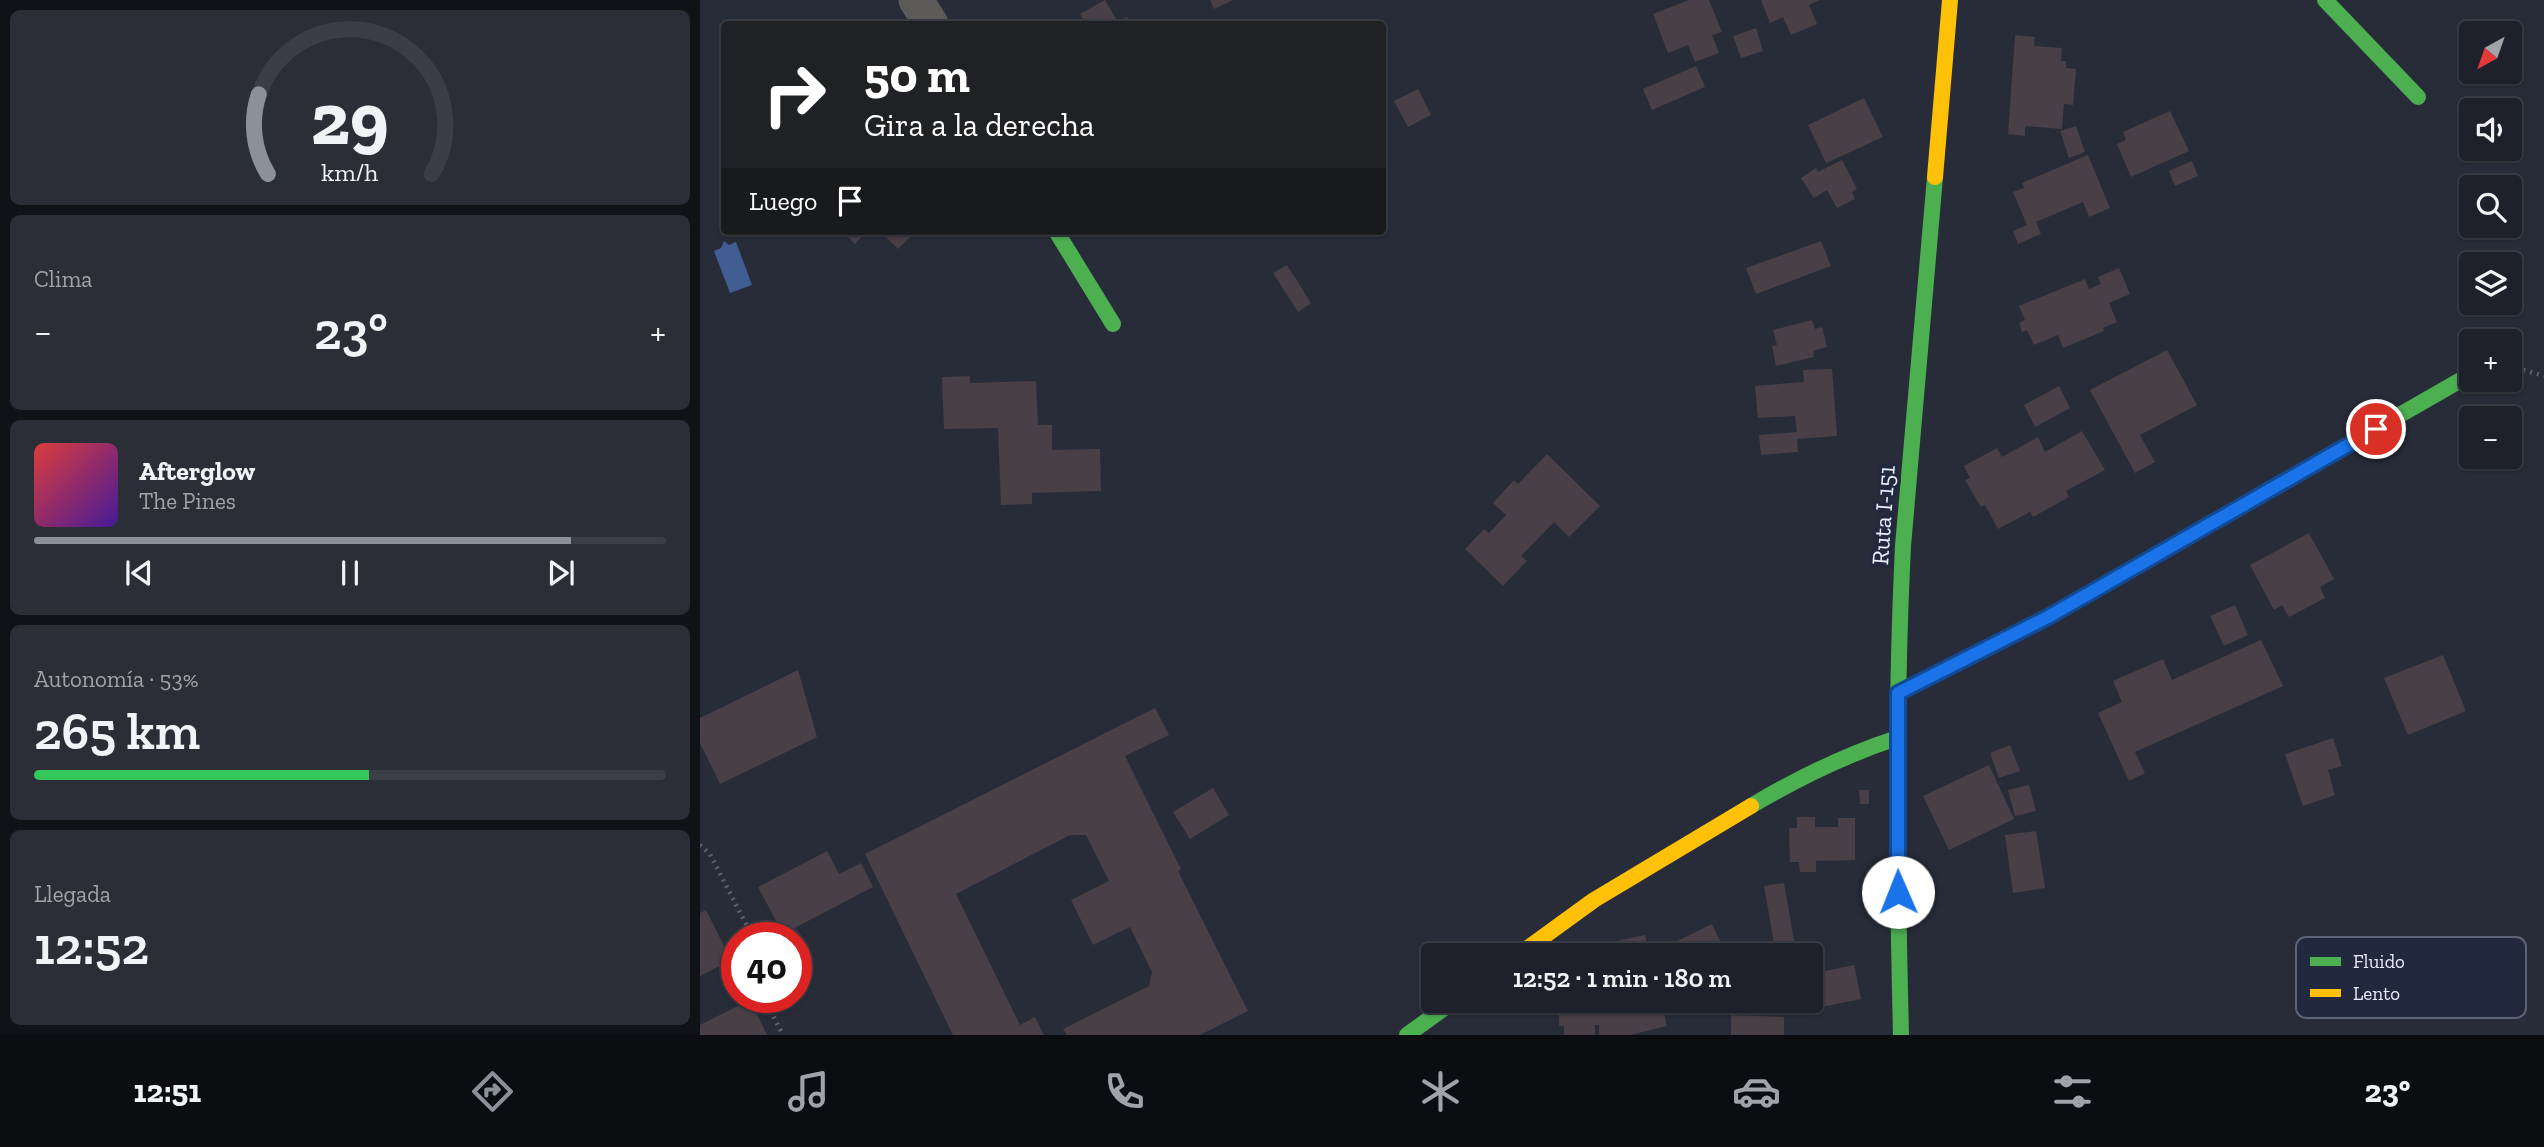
<!DOCTYPE html>
<html lang="es">
<head>
<meta charset="utf-8">
<style>
	body { margin:0; font-family:"Zilla Slab",serif; background:#2b2e37; color:#f1f3f6; height:100vh; display:flex; flex-direction:column; font-size:26px; white-space:nowrap }
	* { box-sizing:border-box; margin:0 }
	p { font-size:23px; color:#a1a3a9 }
	.icon { flex:none; width:38px; height:38px; fill:none; stroke:currentColor; stroke-width:2; stroke-linecap:round; stroke-linejoin:round }
	.map { position:relative; flex:1; overflow:hidden }
	.sheet { display:flex; flex-direction:column; gap:10px; padding:10px; background:#101218; width:700px }
	.sheet>* { flex:none }
	.guide { position:absolute; left:21px; top:21px; width:665px; height:214px; border-radius:7px; box-shadow:0 2px 5px #0004,0 0 0 2px #3c3e47; background:#202124; color:#fff; overflow:hidden }
	.needle { width:46px; rotate:220deg }
	.tools { position:absolute; left:1759px; top:21px; display:grid; gap:14px }
	.tools a { display:grid; place-items:center; width:63px; height:63px; border-radius:7px; background:#1e212b; box-shadow:0 2px 5px #0004,0 0 0 2px #3c3e47; font-size:35px }
	.speed { position:absolute; left:21px; top:922px; display:flex; gap:14px; font-size:35px; font-weight:700; text-align:center }
	.speed>* { display:grid; place-content:center; width:91px; height:91px; border-radius:50%; background:#1e212b; box-shadow:0 2px 5px #0004,0 0 0 2px #3c3e47; line-height:1 }
	.speed .limit { border:10px solid #d22; background:#fff; color:#111 }
	.pin { position:absolute; display:grid; place-items:center; width:60px; height:60px; color:#fff; margin:-30px; border:4px solid #fff; border-radius:50%; box-shadow:0 2px 7px #0007 }
	.me { position:absolute; width:77px; margin:-38px; rotate:359deg; stroke-linejoin:round; filter:drop-shadow(0 0 5px #0008) }
	.turn { display:flex; align-items:center; gap:24px; height:147px; padding:0 28px; font-size:32px }
	.turn .icon { width:91px; height:91px; stroke-width:2.5 }
	.turn b { display:block; font-size:49px; line-height:60px }
	.then { display:flex; align-items:center; height:66px; padding:0 28px; background:#0003; gap:14px; font-size:26px }
	.big { font-size:52px; font-weight:600; line-height:1.1 }
	.sheet .widget { flex:1; display:flex; flex-direction:column; justify-content:center; gap:10px; min-width:0; padding:0 24px; border-radius:10px; background:#2b2e37 }
	.sheet .dial { align-items:center; gap:0 }
	.dial svg { height:182px; overflow:visible; fill:none; stroke:#3c3e47; stroke-width:7; stroke-linecap:round; text-anchor:middle }
	.dial text { fill:#f1f3f6; stroke:none }
	.song { display:flex; align-items:center; gap:21px }
	.cover { width:84px; height:84px; border-radius:10px; background:linear-gradient(135deg,hsl(0 70% 55%),hsl(260 70% 35%)) }
	.played { height:7px; border-radius:4px; background:linear-gradient(90deg,#8c9099 85%,#3c3e47 85%) }
	.keys { display:flex; justify-content:space-around; direction:ltr }
	.heat { display:flex; justify-content:space-between; align-items:center; font-size:38px; direction:ltr }
	.charge { height:10px; border-radius:5px; background:linear-gradient(90deg,#34c759 53%,#3c3e47 0) }
	.trip { position:absolute; left:721px; top:943px; width:402px; height:70px; border-radius:7px; background:#1e212b; box-shadow:0 2px 5px #0004,0 0 0 2px #3c3e47; font-weight:600; line-height:70px; text-align:center }
	.dock { display:flex; height:112px; justify-content:space-around; align-items:center; background:#0c0d11; color:#a1a3a9 }
	.dock .icon { width:49px; height:49px }
	.dock .current { color:#8c9099 }
	.dock b { font-size:32px; color:#f1f3f6 }
	main { display:flex; flex:1; min-height:0 }
	.map>svg:first-child { display:block }
	.water { fill:#425d91 }
	.building { fill:#493f46 }
	.lines { fill:none; stroke-linecap:round; stroke-linejoin:round }
	.path { stroke:#616164; stroke-width:4.5; stroke-dasharray:2 5; stroke-linecap:butt }
	.street { stroke:#5d5b5a; stroke-width:35 }
	.fast { stroke:#4caf50; stroke-width:16 }
	.slow { stroke:#ffc107; stroke-width:16 }
	.route-casing { stroke:#114b97; stroke-width:18 }
	.route { stroke:#1a73e8; stroke-width:12 }
	.labels { text-anchor:middle; dominant-baseline:central; stroke-width:7; stroke-linejoin:round; paint-order:stroke }
	.street-label { font-size:24px; fill:#e8eefc; stroke:#22293f }
	.key { fill:#22293f; stroke:#5d6478; stroke-width:2 }
	.key-label { font-size:19px; fill:#e8eefc }
</style>
</head>
<body>
<main>
<section class="sheet">
<div class="widget dial"><svg viewBox="0 0 100 80">
<path d="M14 69A42 42 0 1 1 86 69"/>
<path d="M14 69A42 42 0 0 1 10 34" stroke="#8c9099"/>
<text x="50" y="56" font-size="32" font-weight="700">29</text>
<text x="50" y="72" font-size="11">km/h</text>
</svg></div>
<div class="widget"><p>Clima</p>
<div class="heat"><a>−</a><b class="big">23°</b><a>+</a></div>
</div>
<div class="widget">
<div class="song"><i class="cover"></i><div><b>Afterglow</b><p>The Pines</p></div></div>
<div class="played"></div>
<div class="keys"><svg class="icon" aria-label="previous" viewBox="0 0 24 24"><path d="M18 5L8 12l10 7zM5 5v14"/></svg><svg class="icon" aria-label="pause" viewBox="0 0 24 24"><path d="M8 5v14M16 5v14"/></svg><svg class="icon" aria-label="next" viewBox="0 0 24 24"><path d="M6 5l10 7-10 7zM19 5v14"/></svg></div>
</div>
<div class="widget"><p>Autonomía · 53%</p><b class="big">265 km</b><div class="charge"></div></div>
<div class="widget"><p>Llegada</p><b class="big">12:52</b></div>
</section>
<div class="map">
<svg width="1844" height="1035" viewBox="0 0 1844 1035">
	<rect width="100%" height="100%" fill="#282c39"/>
	<polygon class="water" points="24,241 29,245 36,242 52,285 30,293 14,251 21,248"/>
	<g class="building">
		<polygon points="405,0 418,22 427,17 431,24 386,24 380,14"/>
		<polygon points="510,0 533,0 514,9"/>
		<polygon points="989,0 1009,0 1022,32 1012,35 1019,53 995,62 988,45 968,53 953,14"/>
		<polygon points="1061,0 1120,0 1109,5 1117,24 1091,35 1083,17 1070,23"/>
		<polygon points="1056,28 1063,51 1041,58 1033,36"/>
		<polygon points="1315,35 1335,37 1334,46 1362,48 1361,61 1366,61 1366,68 1376,69 1373,105 1364,104 1362,129 1325,126 1325,136 1308,134"/>
		<polygon points="996,66 1005,87 952,110 943,89"/>
		<polygon points="718,89 731,115 708,127 694,101"/>
		<polygon points="1164,98 1183,137 1126,163 1108,125"/>
		<polygon points="1470,111 1489,151 1431,177 1417,144 1426,140 1423,132"/>
		<polygon points="1376,126 1385,152 1369,158 1360,131"/>
		<polygon points="1388,155 1410,208 1389,217 1383,202 1336,222 1341,234 1318,244 1313,231 1327,225 1313,192 1324,188 1322,183"/>
		<polygon points="1142,160 1157,189 1152,192 1155,199 1137,208 1127,190 1114,198 1101,178 1116,168 1118,172"/>
		<polygon points="1492,161 1498,176 1475,186 1469,171"/>
		<polygon points="142,231 173,231 169,235 166,232 155,244"/>
		<polygon points="180,231 216,231 198,249"/>
		<polygon points="1121,241 1131,266 1056,294 1046,268"/>
		<polygon points="587,265 611,303 598,312 573,273"/>
		<polygon points="1419,268 1430,294 1409,303 1417,322 1403,328 1404,331 1363,348 1358,335 1334,345 1327,330 1322,332 1319,323 1325,320 1319,306 1385,279 1389,289 1401,284 1398,277"/>
		<polygon points="1112,320 1115,329 1122,327 1127,347 1113,351 1114,357 1076,366 1072,346 1077,345 1073,330"/>
		<polygon points="1467,350 1497,405 1440,435 1455,462 1435,473 1390,390"/>
		<polygon points="1132,369 1137,436 1097,439 1098,452 1061,455 1059,435 1097,432 1095,416 1058,418 1055,386 1104,382 1103,370"/>
		<polygon points="270,376 270,383 336,381 338,425 352,425 352,450 400,449 401,491 332,493 332,504 301,505 298,428 244,429 242,377"/>
		<polygon points="1359,386 1370,408 1335,427 1324,405"/>
		<polygon points="1382,431 1405,470 1366,491 1369,497 1333,517 1330,512 1298,529 1285,505 1281,507 1265,480 1270,478 1264,466 1297,448 1302,457 1338,437 1345,452"/>
		<polygon points="847,454 900,506 869,537 854,522 821,556 827,561 803,586 765,549 784,529 789,533 806,515 793,503 814,480 818,484"/>
		<polygon points="1609,533 1634,579 1620,587 1625,598 1589,617 1582,605 1574,610 1550,565"/>
		<polygon points="1535,605 1548,635 1524,646 1510,616"/>
		<polygon points="1561,640 1583,686 1435,752 1445,773 1429,781 1398,713 1422,702 1413,681 1463,659 1472,680"/>
		<polygon points="1743,655 1766,711 1708,735 1684,678"/>
		<polygon points="98,670 117,737 20,784 0,743 0,718"/>
		<polygon points="455,708 469,735 425,756 481,869 478,871 548,1011 500,1035 367,1035 363,1029 449,986 452,972 430,927 393,945 371,900 409,881 386,835 370,835 256,894 320,1025 335,1017 344,1035 253,1035 165,854"/>
		<polygon points="1633,738 1642,766 1628,770 1635,795 1603,806 1585,754"/>
		<polygon points="1310,745 1320,771 1299,778 1290,753"/>
		<polygon points="1289,765 1314,819 1249,850 1223,796"/>
		<polygon points="1329,785 1336,811 1315,816 1308,790"/>
		<polygon points="513,788 529,815 490,839 473,812"/>
		<polygon points="1159,790 1169,790 1169,804 1160,804"/>
		<polygon points="1097,817 1115,817 1115,827 1138,827 1138,818 1155,818 1155,860 1116,861 1116,872 1100,872 1099,862 1090,862 1089,828 1097,828"/>
		<polygon points="1336,831 1345,888 1313,893 1305,835"/>
		<polygon points="127,851 139,874 161,863 173,887 83,934 58,887"/>
		<polygon points="1084,883 1095,946 1075,949 1064,886"/>
		<polygon points="6,910 31,960 0,976 0,913"/>
		<polygon points="1012,924 1027,956 966,956 963,948"/>
		<polygon points="945,935 950,956 907,956 903,944"/>
		<polygon points="1154,965 1161,999 1117,1008 1111,986 1111,974"/>
		<polygon points="50,1000 67,1035 0,1035 0,1025"/>
		<polygon points="859,1001 930,1001 919,1005 920,1008 950,1001 961,1001 967,1026 930,1035 899,1035 899,1025 895,1025 895,1035 864,1035 864,1026 859,1026"/>
		<polygon points="989,1001 1016,1001 994,1012"/>
		<polygon points="1031,1015 1084,1017 1084,1035 1031,1035"/>
	</g>
	<g class="lines">
		<g class="path">
			<polyline points="1810,366 1844,376"/>
			<polyline points="0,845 10,854 53,938"/>
			<polyline points="64,998 83,1035"/>
		</g>
		<polyline class="street" points="216,0 231,24"/>
		<g class="fast">
			<polyline points="1625,0 1718,97"/>
			<polyline points="356,231 413,324"/>
			<polyline points="1198,693 1348,617 1766,377"/>
			<path d="M1051,806C1098,778 1145,755 1197,738"/>
			<polyline points="707,1035 754,1001"/>
			<path d="M1201,1035C1197,872 1195,709 1203,546L1235,177"/>
		</g>
		<g class="slow">
			<polyline points="1235,177 1250,0"/>
			<polyline points="817,956 894,900 1051,806"/>
		</g>
	</g>
	<g class="lines">
		<g class="route-casing">
			<polyline id="route" points="1198,892 1198,693 1348,617 1676,429"/>
		</g>
		<use href="#route" class="route"/>
	</g>
	<g class="labels">
		<g class="street-label">
			<text transform="translate(1183 515) rotate(-86)">Ruta I-151</text>
		</g>
	</g>
	<rect x="1596" y="937" width="230" height="81" rx="10" class="key"/>
	<rect x="1610" y="957" width="31" height="9" fill="#4caf50"/>
	<rect x="1610" y="989" width="31" height="8" fill="#ffc107"/>
	<g class="key-label">
		<text x="1653" y="968">Fluido</text>
		<text x="1653" y="1000">Lento</text>
	</g>
</svg>
<div class="tools">
<a><svg class="needle" viewBox="-14 -14 28 28"><path d="M0-13l5 13h-10z" fill="#e53935"/><path d="M0 13l5-13h-10z" fill="#a1a3a9"/></svg></a>
<a><svg class="icon" aria-label="sound" viewBox="0 0 24 24"><path d="M4 9h4l5-4v14l-5-4H4zM17 9q2 3 0 6"/></svg></a>
<a><svg class="icon" aria-label="search" viewBox="0 0 24 24"><circle cx="10" cy="10" r="6"/><path d="M15 15l6 6"/></svg></a>
<a><svg class="icon" aria-label="layers" viewBox="0 0 24 24"><path d="M12 4l9 5-9 5-9-5zM3 14l9 5 9-5"/></svg></a>
<a>+</a>
<a>−</a>
</div>
<div class="speed"><div class="limit">40</div></div>
<div class="pin" style="left:1676px;top:429px;background:#d93025"><svg class="icon" aria-label="arrive" viewBox="0 0 24 24"><path d="M6 21V4h12l-3 4 3 4H6"/></svg></div>
<svg class="me" style="left:1198px;top:892px" viewBox="-20 -20 40 40"><circle r="19" fill="#fff"/><path d="M0-13L10 11 0 6-10 11z" fill="#1a73e8"/></svg>
<div class="trip">12:52 · 1 min · 180 m</div>
<div class="guide">
<div class="turn"><svg class="icon" aria-label="right" viewBox="0 0 24 24"><path d="M7 20v-9h11M14 6l5 5-5 5"/></svg><div><b>50 m</b>Gira a la derecha</div></div>
<div class="then">Luego<svg class="icon" aria-label="arrive" viewBox="0 0 24 24"><path d="M6 21V4h12l-3 4 3 4H6"/></svg></div>
</div>
</div>
</main>
<nav class="dock">
<b>12:51</b>
<svg class="icon current" aria-label="directions" viewBox="0 0 24 24"><path d="M12 3l9 9-9 9-9-9zM9 14v-3h6M13 9l2 2-2 2"/></svg>
<svg class="icon" aria-label="music" viewBox="0 0 24 24"><path d="M9 18V5l10-2v13"/><circle cx="6" cy="18" r="3"/><circle cx="16" cy="16" r="3"/></svg>
<svg class="icon" aria-label="phone" viewBox="0 0 24 24"><path d="M5 4h4l2 5-3 2q2 4 5 5l2-3 5 2v4C11 20 4 13 5 4z"/></svg>
<svg class="icon" aria-label="climate" viewBox="0 0 24 24"><path d="M12 3v18M4 7l16 10M4 17L20 7"/></svg>
<svg class="icon" aria-label="car" viewBox="0 0 24 24"><path d="M5 17H2v-5l4-1 3-4h7l3 4 3 1v5h-3M9 17h6M6 11h13"/><circle cx="7" cy="17" r="2"/><circle cx="17" cy="17" r="2"/></svg>
<svg class="icon" aria-label="filters" viewBox="0 0 24 24"><path d="M4 7h16M4 17h16"/><circle cx="9" cy="7" r="2"/><circle cx="15" cy="17" r="2"/></svg>
<b>23°</b>
</nav>
</body>
</html>
